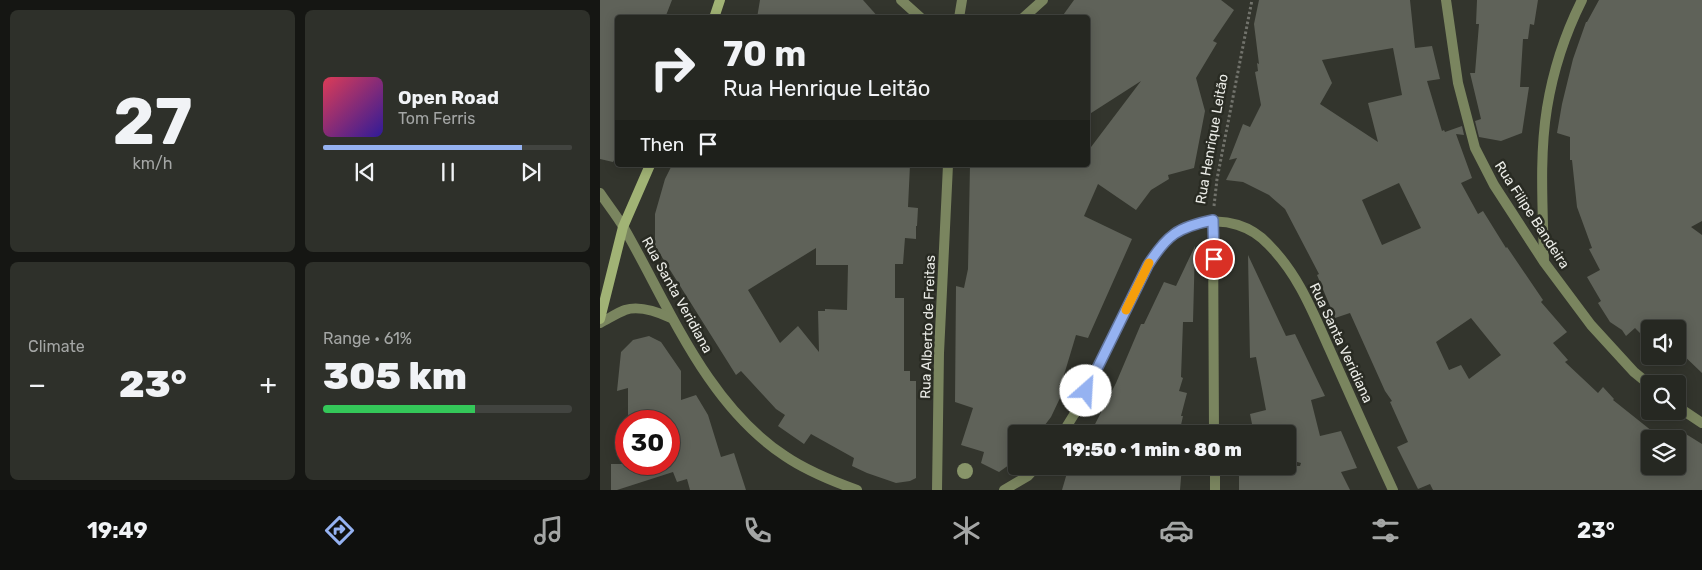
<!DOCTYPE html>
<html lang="en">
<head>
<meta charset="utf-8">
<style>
	body { margin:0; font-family:Rubik,sans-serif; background:#2e302a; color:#f1f3f6; height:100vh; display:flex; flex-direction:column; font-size:19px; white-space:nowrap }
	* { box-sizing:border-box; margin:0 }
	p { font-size:16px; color:#a4a6a5 }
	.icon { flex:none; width:28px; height:28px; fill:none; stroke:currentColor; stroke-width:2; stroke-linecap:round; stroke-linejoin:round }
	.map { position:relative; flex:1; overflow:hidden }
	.details { display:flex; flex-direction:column; gap:10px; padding:10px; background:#151613; width:600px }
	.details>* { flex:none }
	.top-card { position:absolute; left:15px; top:15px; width:475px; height:152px; border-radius:5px; box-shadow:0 2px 12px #0003,0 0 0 1px #424440; background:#262822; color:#f1f3f6; overflow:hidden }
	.tools { position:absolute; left:1041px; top:320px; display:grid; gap:10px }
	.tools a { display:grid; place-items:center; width:45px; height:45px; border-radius:5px; background:#262822; box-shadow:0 2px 12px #0003,0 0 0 1px #424440; font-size:25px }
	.speed { position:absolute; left:15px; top:410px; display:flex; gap:10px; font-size:25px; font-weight:700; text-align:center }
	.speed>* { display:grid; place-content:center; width:65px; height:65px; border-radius:50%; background:#262822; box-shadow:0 2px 12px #0003,0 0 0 1px #424440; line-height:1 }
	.speed .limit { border:8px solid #d22; background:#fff; color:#111 }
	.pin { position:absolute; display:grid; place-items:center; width:42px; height:42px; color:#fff; margin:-21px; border:2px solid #fff; border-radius:50%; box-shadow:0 1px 5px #0007 }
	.me { position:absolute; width:55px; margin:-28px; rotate:26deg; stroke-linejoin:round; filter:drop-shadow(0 0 4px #0008) }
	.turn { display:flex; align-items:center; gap:18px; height:105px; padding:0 25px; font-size:22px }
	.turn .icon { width:65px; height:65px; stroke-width:2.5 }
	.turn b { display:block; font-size:35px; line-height:42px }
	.then { display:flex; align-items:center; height:48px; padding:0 25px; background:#0003; gap:10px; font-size:19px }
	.big { font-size:38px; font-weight:800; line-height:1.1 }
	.details .tile { flex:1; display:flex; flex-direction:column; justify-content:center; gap:8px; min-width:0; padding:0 18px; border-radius:8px; background:#2e302a }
	.details .dial { align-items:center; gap:0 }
	.dial b { font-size:65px; line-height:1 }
	.song { display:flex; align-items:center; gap:15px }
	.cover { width:60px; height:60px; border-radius:8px; background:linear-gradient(135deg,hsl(350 70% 55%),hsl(250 70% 35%)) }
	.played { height:5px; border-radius:2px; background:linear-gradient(90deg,#95b2f1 80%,#424440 80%) }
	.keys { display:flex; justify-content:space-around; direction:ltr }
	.heat { display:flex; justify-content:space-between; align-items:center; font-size:28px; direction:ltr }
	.charge { height:8px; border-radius:4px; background:linear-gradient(90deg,#34c759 61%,#424440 0) }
	.details .tiles { flex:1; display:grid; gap:10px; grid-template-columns:repeat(2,1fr) }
	.trip { position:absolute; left:408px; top:425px; width:288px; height:50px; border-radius:5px; background:#262822; box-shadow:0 2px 12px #0003,0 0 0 1px #424440; font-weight:800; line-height:50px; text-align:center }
	.dock { display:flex; height:80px; justify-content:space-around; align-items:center; background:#0f100e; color:#a4a6a5 }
	.dock .icon { width:35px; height:35px }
	.dock .current { color:#95b2f1 }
	.dock b { font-size:22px; color:#f1f3f6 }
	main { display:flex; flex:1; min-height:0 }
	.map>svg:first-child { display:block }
	.building { fill:#5f6259; fill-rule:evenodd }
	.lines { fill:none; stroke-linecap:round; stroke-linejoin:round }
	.path { stroke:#72736c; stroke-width:3; stroke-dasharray:2.5 2.5; stroke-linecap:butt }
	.street { stroke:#7a855f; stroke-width:10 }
	.secondary { stroke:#a1b375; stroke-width:10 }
	.tree { fill:#889569 }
	.route-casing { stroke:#61749d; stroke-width:12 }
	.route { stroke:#95b2f1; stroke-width:9 }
	.slow { stroke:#f59e0b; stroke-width:9 }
	.labels { text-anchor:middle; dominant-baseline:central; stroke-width:5; stroke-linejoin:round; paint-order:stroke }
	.street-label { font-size:14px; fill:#ebece7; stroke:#292b23 }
</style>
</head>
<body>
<main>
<section class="details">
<div class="tiles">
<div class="tile dial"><b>27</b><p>km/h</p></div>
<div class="tile">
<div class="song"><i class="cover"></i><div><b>Open Road</b><p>Tom Ferris</p></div></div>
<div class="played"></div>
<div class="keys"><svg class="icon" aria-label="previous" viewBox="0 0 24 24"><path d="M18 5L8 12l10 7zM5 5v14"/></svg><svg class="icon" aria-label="pause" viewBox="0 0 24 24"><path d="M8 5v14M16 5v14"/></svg><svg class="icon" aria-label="next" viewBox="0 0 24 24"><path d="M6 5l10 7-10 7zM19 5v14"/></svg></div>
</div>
<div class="tile"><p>Climate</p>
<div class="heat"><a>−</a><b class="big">23°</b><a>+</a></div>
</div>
<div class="tile"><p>Range · 61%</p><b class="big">305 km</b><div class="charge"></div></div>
</div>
</section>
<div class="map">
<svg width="1102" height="490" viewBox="0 0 1102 490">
	<rect width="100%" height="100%" fill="#33352d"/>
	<g class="building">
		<polygon points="0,0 72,0 65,18 18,18 18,153 13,162 0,159"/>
		<polygon points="160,0 263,0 279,18 157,18"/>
		<polygon points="474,0 621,0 634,10 613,41 617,43 596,78 605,111 594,168 568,175 569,179 551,190 536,210 498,184 484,216 532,239 488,338 476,335 464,375 470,377 451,417 438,434 416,434 416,460 399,472 381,463 384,452 361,445 373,408 355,402 356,286 364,288 368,269 370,165 488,165 488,151 541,81 488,115 488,18 461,18"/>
		<path d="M659,0H810L815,48L832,46L840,79L827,81L842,131L844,130L845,132L862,126L864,135L856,134L872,178L861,183L878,214L883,211L906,248L907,247L943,300L941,302L967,332L953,343L968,360L965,362L998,393L1003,387L1014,399L1013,400L1062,439H1050V466H1078V439H1076L1081,431L1102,444V490H833L830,484L818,489L797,447L808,442L790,402L792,401L785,391L750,313L735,318L717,275L719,274L685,209L669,195L643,182L626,180L637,158L629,160L643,124L650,127L661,105L655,72L658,71L657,63L659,64L654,24ZM793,48L802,95L768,103L778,142L720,104L732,83L722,60ZM799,183L821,228L782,245L762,200ZM871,318L901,355L869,379L861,365L849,370L836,342Z"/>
		<polygon points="877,0 938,0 934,25 930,24 928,39 923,39 920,87 929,87 922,133 901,141 879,137 875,121 881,119 870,73 875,73 879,24 876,24"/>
		<polygon points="999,0 1102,0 1102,221 1091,227 1102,235 1102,373 1078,350 1078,329 1050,329 1050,343 1035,328 1026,336 1022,330 1010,322 998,303 1001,301 987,277 1000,270 989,249 992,248 977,207 972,160 970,160 970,137 957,133 962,104 973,59 986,22 987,22"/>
		<path d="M72,165H240L275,167V165H310L308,207L318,208L317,226H316V239L305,238L303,264H295V298H304V371H310V381H316V478L310,481L296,483L267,473L252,466L254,458L211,434L204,444L178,426L185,415L176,409L141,371L136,375L55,246V214L65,179ZM216,248V265H248L247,310L225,309V311H218L219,352L198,326L180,343L148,290Z"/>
		<polygon points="595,246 593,322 583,322 581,377 583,378 579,391 587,393 581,416 583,416 579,434 504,434 492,430 516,383 541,324 544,324 564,282 576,286"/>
		<polygon points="648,255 686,336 695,334 725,396 711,400 720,436 741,431 757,468 741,472 750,490 639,490 639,466 700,466 701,463 686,459 686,434 654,434 650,414 666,410 656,357 650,358"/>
		<polygon points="49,336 61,342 81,371 81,400 96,395 108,415 121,457 134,453 146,490 90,490 87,479 77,482 73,472 17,490 11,490 11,464 69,464 69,421 28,421 28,388 17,391 21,352 33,340"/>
		<polygon points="469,466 582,466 580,490 462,490"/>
	</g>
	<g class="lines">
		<polyline class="path" points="614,206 617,179 652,0"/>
		<g class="street">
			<polyline points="301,0 321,18"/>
			<polyline points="846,0 858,83 875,148 894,185 944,262 991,325 1034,372 1050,385"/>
			<polyline points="359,18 362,0"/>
			<polyline points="423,18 443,0"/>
			<path d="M0,193C8,205 17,216 24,228C69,306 106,404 185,456C207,471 232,481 257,490"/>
			<polyline points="613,220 614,434"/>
			<path d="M944,261C943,211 939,157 947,108C953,71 965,34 982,0"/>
			<path d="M0,323C8,319 17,313 25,310C40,305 58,312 71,318"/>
			<polyline points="1078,407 1102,423"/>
			<path d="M462,434L478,408L548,265C563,242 575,228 602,223C626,218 651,226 668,244C698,274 712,310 729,348C750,395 771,443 793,490"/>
			<polyline points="615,466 615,490"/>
			<polyline points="337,490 339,353 348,165"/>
			<polyline points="404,490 428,476 437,466"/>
		</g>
		<g class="secondary">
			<polyline points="114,18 120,0"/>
			<polyline points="0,319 23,227 50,165"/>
		</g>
	</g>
	<circle class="tree" cx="365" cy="471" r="8"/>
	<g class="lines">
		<g class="route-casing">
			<path id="route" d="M486,391L548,265C567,235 578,227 613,220L614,259"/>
		</g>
		<use href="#route" class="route"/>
		<polyline class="slow" points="526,310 549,263"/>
	</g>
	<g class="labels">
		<g class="street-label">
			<text transform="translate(612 139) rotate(-80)">Rua Henrique Leitão</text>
			<text transform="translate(932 215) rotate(57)">Rua Filipe Bandeira</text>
			<text transform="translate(77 295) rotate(61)">Rua Santa Veridiana</text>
			<text transform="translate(328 327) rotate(-88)">Rua Alberto de Freitas</text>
			<text transform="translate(741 343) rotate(65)">Rua Santa Veridiana</text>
		</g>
	</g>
</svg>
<div class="tools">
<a><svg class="icon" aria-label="sound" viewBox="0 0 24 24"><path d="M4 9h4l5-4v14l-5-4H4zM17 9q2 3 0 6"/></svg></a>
<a><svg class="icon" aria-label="search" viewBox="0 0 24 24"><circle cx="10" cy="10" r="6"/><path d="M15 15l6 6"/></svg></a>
<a><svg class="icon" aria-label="layers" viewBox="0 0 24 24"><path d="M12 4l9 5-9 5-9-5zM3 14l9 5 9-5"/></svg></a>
</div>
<div class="speed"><div class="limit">30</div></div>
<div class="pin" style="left:614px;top:259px;background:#d93025"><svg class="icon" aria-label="arrive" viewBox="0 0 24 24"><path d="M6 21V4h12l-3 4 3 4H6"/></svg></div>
<svg class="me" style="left:486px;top:391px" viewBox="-20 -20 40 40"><circle r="19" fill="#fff"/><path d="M0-13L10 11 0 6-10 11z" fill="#95b2f1"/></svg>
<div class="trip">19:50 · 1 min · 80 m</div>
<div class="top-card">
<div class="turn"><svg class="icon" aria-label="right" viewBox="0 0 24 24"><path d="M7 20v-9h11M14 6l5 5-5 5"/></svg><div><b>70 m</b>Rua Henrique Leitão</div></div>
<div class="then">Then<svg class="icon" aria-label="arrive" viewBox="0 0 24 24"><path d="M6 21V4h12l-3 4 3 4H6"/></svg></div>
</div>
</div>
</main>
<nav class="dock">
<b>19:49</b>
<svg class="icon current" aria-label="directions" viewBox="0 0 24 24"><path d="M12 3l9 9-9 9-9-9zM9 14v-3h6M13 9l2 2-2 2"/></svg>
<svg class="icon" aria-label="music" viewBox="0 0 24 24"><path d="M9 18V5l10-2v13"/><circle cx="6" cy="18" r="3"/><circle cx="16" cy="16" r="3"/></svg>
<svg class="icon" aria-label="phone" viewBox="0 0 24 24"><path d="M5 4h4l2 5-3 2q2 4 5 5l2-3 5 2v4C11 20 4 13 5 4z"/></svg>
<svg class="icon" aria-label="climate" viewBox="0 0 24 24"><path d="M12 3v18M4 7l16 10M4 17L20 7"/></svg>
<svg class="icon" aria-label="car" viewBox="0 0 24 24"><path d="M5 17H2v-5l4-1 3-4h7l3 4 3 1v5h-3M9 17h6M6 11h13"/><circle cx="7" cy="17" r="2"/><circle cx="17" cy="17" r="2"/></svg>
<svg class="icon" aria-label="filters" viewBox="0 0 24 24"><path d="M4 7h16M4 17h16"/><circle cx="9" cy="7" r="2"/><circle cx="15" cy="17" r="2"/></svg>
<b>23°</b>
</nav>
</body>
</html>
